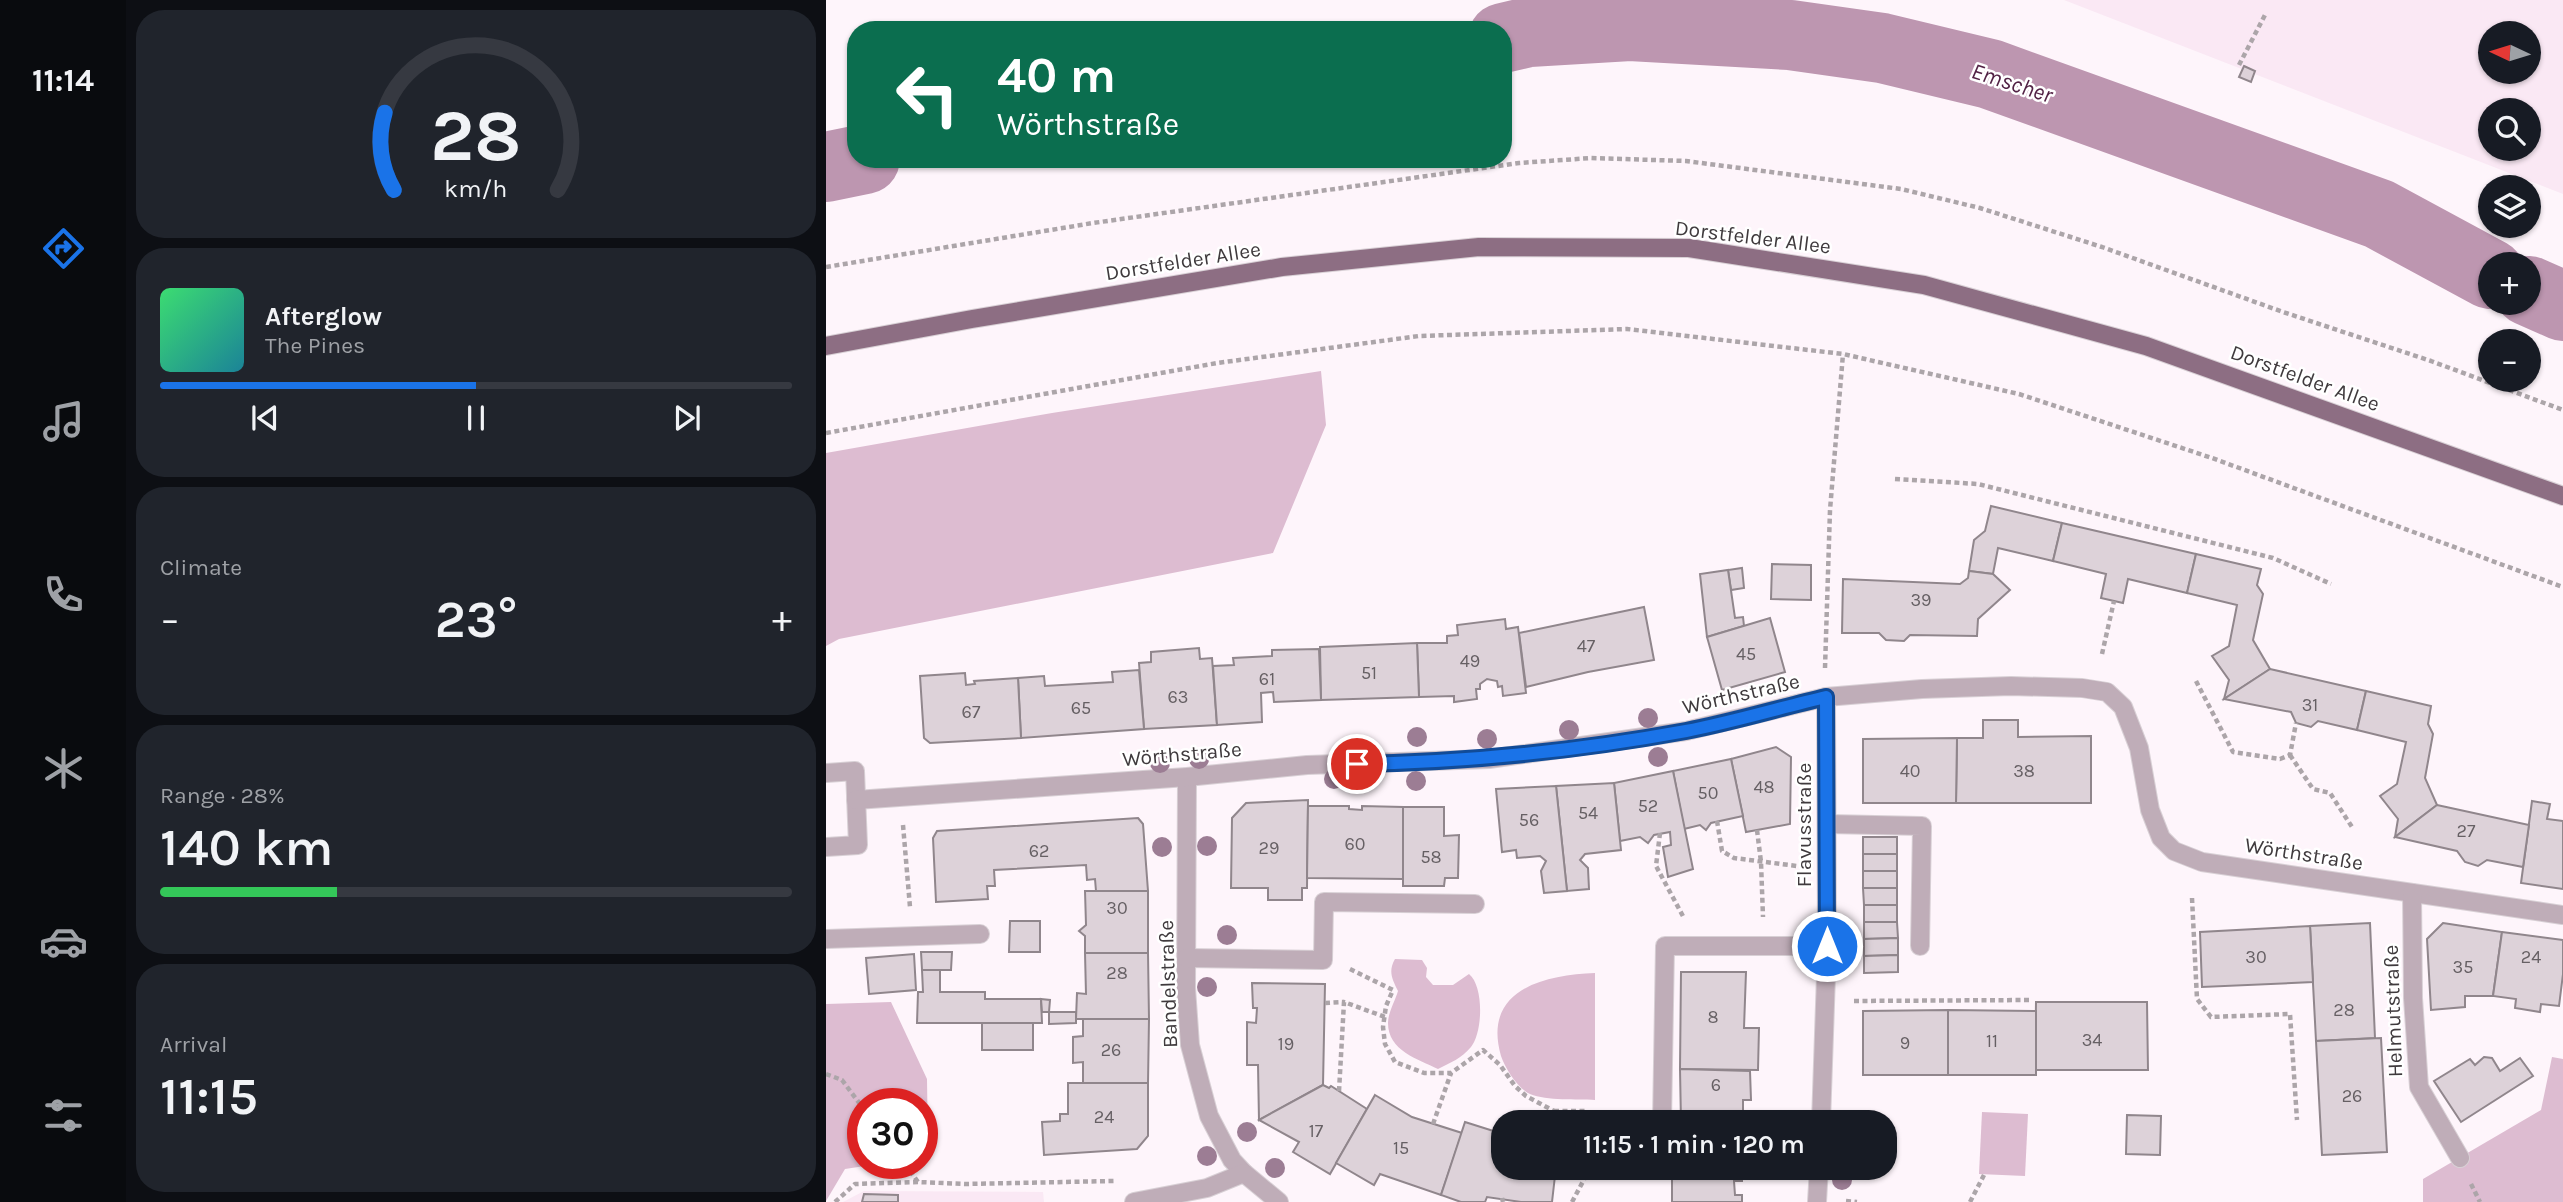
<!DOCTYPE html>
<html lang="en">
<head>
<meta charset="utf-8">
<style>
	body { margin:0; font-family:Karla,sans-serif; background:#20242c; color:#f1f3f6; height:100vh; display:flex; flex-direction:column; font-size:26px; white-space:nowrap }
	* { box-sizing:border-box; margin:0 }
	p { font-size:23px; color:#9ea1a6 }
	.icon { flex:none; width:38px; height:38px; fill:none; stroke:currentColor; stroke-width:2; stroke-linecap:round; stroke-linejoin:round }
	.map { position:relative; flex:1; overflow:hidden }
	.panel { display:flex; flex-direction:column; gap:10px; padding:10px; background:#0d0f14; width:700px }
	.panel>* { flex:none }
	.hud { position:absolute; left:21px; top:21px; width:665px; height:147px; border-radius:28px; box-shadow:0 2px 5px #0004; background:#0b6e4f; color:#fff; overflow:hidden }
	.needle { width:46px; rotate:274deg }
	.fabs { position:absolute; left:1652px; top:21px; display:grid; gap:14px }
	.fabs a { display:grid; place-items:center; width:63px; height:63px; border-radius:50%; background:#171b24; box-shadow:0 2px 5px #0004; font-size:35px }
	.speed { position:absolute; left:21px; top:1088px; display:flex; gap:14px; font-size:35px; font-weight:700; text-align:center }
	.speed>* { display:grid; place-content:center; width:91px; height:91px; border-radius:50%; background:#171b24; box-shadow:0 2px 5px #0004; line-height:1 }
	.speed .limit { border:10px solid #d22; background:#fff; color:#111 }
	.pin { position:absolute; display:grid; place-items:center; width:60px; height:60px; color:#fff; margin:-30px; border:4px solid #fff; border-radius:50%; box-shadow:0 2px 7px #0007 }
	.me { position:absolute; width:77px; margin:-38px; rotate:0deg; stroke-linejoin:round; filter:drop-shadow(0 0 5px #0008) }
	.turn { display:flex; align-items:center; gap:24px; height:147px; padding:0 35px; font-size:32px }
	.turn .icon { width:91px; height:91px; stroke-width:2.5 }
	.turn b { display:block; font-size:49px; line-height:60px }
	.big { font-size:52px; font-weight:600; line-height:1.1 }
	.panel .widget { flex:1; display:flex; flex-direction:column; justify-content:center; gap:10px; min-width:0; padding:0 24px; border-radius:28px; background:#20242c }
	.panel .dial { align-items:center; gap:0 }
	.dial svg { height:182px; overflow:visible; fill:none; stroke:#363941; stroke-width:7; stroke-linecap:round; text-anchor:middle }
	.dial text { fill:#f1f3f6; stroke:none }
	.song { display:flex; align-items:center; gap:21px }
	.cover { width:84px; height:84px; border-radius:10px; background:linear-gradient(135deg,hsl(140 70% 55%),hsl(190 70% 35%)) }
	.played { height:7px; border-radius:4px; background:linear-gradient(90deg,#1a73e8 50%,#363941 50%) }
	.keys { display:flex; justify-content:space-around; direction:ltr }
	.heat { display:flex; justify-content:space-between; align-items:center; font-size:38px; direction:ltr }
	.charge { height:10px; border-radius:5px; background:linear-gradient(90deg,#34c759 28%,#363941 0) }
	.trip { position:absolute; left:665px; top:1110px; width:406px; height:70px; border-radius:28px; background:#171b24; box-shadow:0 2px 5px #0004; font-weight:600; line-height:70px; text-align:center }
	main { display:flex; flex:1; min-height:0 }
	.tabs { display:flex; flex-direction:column; width:126px; justify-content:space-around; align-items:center; background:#090b0e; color:#9ea1a6 }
	.tabs .icon { width:49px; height:49px }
	.tabs .selected { color:#1a73e8 }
	.tabs b { font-size:32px; color:#f1f3f6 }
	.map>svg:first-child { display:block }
	.built { fill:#fae8f4; fill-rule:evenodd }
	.green { fill:#ddbcd1 }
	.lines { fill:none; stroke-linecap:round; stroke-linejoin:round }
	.river { stroke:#bd96b0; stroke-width:70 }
	.building { fill:#ddd2d9; stroke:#90868c; stroke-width:2 }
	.minor-casing { stroke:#d8d0d5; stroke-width:20 }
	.major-casing { stroke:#d8d0d5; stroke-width:20 }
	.path { stroke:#aca5a9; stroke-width:4.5; stroke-dasharray:5 3.5; stroke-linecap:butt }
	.minor { stroke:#bfadb8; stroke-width:18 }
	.major { stroke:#8d6e83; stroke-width:18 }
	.tree { fill:#9c7d94 }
	.route-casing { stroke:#114b97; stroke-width:18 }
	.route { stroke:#1a73e8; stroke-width:12 }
	.labels { text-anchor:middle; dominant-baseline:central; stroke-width:5; stroke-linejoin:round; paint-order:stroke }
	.number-label { font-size:18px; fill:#666064 }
	.street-label { font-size:21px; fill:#3f3a3d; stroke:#fff }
	.water-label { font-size:23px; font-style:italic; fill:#522245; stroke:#fff }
</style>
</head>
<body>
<main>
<nav class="tabs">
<b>11:14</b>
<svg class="icon selected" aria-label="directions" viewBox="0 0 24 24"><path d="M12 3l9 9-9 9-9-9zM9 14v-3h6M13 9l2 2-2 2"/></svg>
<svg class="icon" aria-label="music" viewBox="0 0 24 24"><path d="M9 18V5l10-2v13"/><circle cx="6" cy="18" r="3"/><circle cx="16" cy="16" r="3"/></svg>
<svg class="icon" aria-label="phone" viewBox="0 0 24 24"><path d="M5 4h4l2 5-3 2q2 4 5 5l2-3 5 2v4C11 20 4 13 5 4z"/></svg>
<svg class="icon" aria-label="climate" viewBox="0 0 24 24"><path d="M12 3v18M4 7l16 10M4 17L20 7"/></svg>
<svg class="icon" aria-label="car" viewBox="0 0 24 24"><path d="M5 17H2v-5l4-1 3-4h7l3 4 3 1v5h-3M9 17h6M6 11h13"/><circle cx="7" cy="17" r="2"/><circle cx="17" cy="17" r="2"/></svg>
<svg class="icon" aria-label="filters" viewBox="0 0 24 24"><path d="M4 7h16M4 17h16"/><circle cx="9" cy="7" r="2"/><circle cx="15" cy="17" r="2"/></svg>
</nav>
<section class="panel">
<div class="widget dial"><svg viewBox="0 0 100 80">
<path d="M14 69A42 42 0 1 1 86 69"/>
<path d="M14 69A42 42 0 0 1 10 35" stroke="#1a73e8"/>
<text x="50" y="56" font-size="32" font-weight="700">28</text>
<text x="50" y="72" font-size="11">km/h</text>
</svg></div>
<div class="widget">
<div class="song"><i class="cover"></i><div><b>Afterglow</b><p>The Pines</p></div></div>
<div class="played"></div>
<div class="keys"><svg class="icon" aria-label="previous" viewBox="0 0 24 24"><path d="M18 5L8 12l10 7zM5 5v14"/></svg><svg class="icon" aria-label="pause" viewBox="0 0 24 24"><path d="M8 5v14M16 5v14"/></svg><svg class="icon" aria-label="next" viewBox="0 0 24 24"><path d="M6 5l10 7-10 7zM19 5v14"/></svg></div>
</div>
<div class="widget"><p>Climate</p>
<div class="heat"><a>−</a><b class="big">23°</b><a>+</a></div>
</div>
<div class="widget"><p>Range · 28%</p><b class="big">140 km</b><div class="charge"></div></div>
<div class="widget"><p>Arrival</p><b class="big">11:15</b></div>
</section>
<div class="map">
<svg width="1737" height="1202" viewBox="0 0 1737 1202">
	<rect width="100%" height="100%" fill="#fef5fb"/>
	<g class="built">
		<path d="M1238,0H1737V194ZM1664,33H1703V72H1664ZM1664,110H1703V149H1664Z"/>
		<polygon points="38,1191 217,1192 218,1202 17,1202"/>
	</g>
	<g class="green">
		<polygon points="495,371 500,425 447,553 13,639 0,646 0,453 226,413"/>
		<path d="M569,959L596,960L601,968L600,977L607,985H627L643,974C658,986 657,1032 645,1047C636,1058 624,1063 612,1069C592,1059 562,1051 562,1023C562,1013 569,1001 572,991C566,979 562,971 569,959Z"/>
		<path d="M769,973V1100C751,1099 721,1101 704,1094C692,1089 679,1068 675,1056C656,990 717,975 769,973Z"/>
		<polygon points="65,1002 101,1079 102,1147 96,1147 96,1104 37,1104 37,1164 52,1164 19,1169 0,1201 0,1004"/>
		<polygon points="1726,1057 1737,1059 1737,1202 1597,1202 1597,1179 1715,1110"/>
		<polygon points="1156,1112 1202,1114 1199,1176 1153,1174"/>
	</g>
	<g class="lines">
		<g class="river">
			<polyline points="677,38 703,32 804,26 964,35 1056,48 1164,74 1553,214 1664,274"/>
			<polyline points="0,167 39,159"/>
			<polyline points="1703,291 1737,306"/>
		</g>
	</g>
	<g class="building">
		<polygon points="1418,66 1429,71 1425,82 1413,77"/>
		<polygon points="1165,506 1236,523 1227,561 1172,548 1167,574 1143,571 1148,540 1159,531"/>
		<polygon points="1236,523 1370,554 1361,593 1302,579 1297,603 1275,598 1280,574 1227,561"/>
		<polygon points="1370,554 1435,569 1431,585 1437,594 1427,640 1444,669 1398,699 1403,680 1386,656 1403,646 1411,605 1361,593"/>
		<polygon points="946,564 985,565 985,600 945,599"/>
		<polygon points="916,568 918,588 905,590 902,570"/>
		<polygon points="902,570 909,618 917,617 918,626 881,637 874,574"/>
		<polygon points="1143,571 1167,574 1184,590 1152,619 1151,636 1084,635 1078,641 1060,640 1053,633 1016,633 1017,579 1134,584 1142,578"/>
		<polygon points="818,607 828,660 762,672 700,687 693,633"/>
		<polygon points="944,618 959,672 896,690 881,637"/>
		<polygon points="679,619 680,629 692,627 700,693 677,696 676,686 672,687 671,681 661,679 654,684 654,689 650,689 651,699 628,702 628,696 593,697 591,643 621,643 621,636 632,635 631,625"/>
		<polygon points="591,643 593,697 495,700 494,647"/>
		<polygon points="373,648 374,659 386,658 391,725 318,729 313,663 325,662 325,652"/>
		<polygon points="493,649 495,700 448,702 447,692 435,693 436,722 391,725 387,666 408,665 407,658 446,656 446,650"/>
		<polygon points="1444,669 1540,691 1531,730 1492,721 1485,727 1470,723 1465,712 1398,699"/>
		<polygon points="313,670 318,729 195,738 192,678 218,676 219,686 287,682 286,672"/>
		<polygon points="139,673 140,685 149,684 148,681 192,678 195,738 104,743 98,738 94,676"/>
		<polygon points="1540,691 1605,706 1602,724 1607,734 1599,778 1611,805 1569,837 1572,819 1554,796 1571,784 1580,742 1531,730"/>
		<polygon points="1157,720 1192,720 1192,737 1265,736 1265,803 1130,803 1131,738 1157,738"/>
		<polygon points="1131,738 1130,803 1037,803 1037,739"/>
		<polygon points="950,747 965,757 964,824 920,832 905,759"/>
		<polygon points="905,759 917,816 885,823 880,830 874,825 858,829 847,771"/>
		<polygon points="847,771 867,869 842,877 837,847 845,845 844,832 828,835 822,843 814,837 794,841 788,783"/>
		<polygon points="788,783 795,850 759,854 754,860 762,868 763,889 741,891 730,786"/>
		<polygon points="730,786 741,891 718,893 715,871 720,861 714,856 691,858 690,850 676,852 670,789"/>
		<polygon points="482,800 481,888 476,888 476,900 442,900 442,888 405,888 406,818 420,803"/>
		<polygon points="1706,801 1724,804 1721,819 1737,821 1737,889 1695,883"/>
		<polygon points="1611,805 1703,825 1697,867 1661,860 1652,866 1639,862 1631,851 1569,837"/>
		<polygon points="482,806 523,806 523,809 536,810 536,806 577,807 577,879 481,878"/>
		<polygon points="577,807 618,807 618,836 633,835 632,878 619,878 618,886 577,886"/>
		<polygon points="312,818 317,824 322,891 270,891 269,879 261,880 260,865 168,870 169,886 161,886 162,899 110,902 107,838 111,831"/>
		<rect x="1037" y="837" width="34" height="17"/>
		<rect x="1037" y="854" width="34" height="17"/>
		<rect x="1037" y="871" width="34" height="17"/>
		<polygon points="1037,888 1071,888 1071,905 1038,905"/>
		<polygon points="259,891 322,891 322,953 259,953 259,936 253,931 260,925"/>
		<rect x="1038" y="905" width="33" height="17"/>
		<polygon points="184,921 214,921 214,952 183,952"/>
		<polygon points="1038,922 1071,922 1072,938 1038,939"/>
		<polygon points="1544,923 1549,1038 1490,1041 1484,926"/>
		<polygon points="1617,923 1676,932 1667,996 1639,996 1639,1007 1605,1010 1601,939"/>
		<polygon points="1484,926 1487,982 1376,987 1374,932"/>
		<polygon points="1676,932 1737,940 1737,974 1733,1006 1715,1004 1714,1012 1689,1008 1690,999 1667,996"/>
		<polygon points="1072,938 1072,955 1038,956 1038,939"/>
		<polygon points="95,952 126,952 125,970 96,970"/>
		<polygon points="259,953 322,953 323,1019 250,1019 251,993 260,994"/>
		<polygon points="88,954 90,990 43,994 40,958"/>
		<polygon points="1072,955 1072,972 1038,973 1038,956"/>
		<polygon points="96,970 114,970 114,992 159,992 159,999 215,999 216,1023 91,1023 92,992 97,992"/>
		<polygon points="855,972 920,972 918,1028 933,1028 932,1070 854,1069"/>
		<polygon points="426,983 499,984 497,1085 433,1120 432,1065 421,1065 421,1022 430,1023 431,1008 427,1008"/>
		<polygon points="215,999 224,1000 223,1012 216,1012"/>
		<polygon points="1210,1002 1321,1002 1322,1070 1209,1070"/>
		<polygon points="1122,1010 1210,1011 1210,1075 1122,1075"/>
		<polygon points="1122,1010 1122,1075 1037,1075 1037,1011"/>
		<polygon points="223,1012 250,1012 250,1023 223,1024"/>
		<polygon points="257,1019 323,1019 322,1083 257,1083 257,1062 247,1063 247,1037 257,1036"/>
		<rect x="156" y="1023" width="51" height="27"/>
		<polygon points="1555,1038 1561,1152 1496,1155 1490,1041"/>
		<polygon points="1658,1057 1666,1058 1674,1071 1694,1058 1707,1076 1635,1122 1608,1081 1644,1059 1649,1065"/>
		<polygon points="854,1069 924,1071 925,1100 917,1100 917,1114 925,1114 925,1122 855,1122"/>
		<polygon points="242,1083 322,1083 322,1136 311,1149 218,1155 216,1122 234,1121 234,1114 242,1114"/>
		<polygon points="497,1085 503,1088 505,1086 541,1109 504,1174 467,1152 473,1142 433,1120"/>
		<polygon points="549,1095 586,1117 636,1133 615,1195 554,1174 548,1185 510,1163"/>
		<polygon points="1301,1115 1335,1116 1334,1155 1300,1154"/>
		<polygon points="639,1122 677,1134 677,1167 730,1167 726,1202 695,1202 661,1197 659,1202 635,1202 615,1195"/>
		<polygon points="846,1167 916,1167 916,1181 908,1181 909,1195 916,1195 916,1202 846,1202"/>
		<polygon points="38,1194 72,1195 72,1202 36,1202"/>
	</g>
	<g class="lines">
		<g class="minor-casing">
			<g id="minor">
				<polyline points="0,773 29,771 32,845 0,847"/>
				<polyline points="361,777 360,988 364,1045 383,1116 406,1160 418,1173 453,1202"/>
				<polyline points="30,800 361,777 481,765 663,759 860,731 1000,697 1096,689 1185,686 1256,688 1281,692 1297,707 1313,748 1324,810 1335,838 1348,851 1376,862 1737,915"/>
				<polyline points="1002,824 1096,826 1094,946"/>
				<polyline points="1586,893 1587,998 1593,1087 1634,1158"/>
				<polyline points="0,939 154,934"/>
				<polyline points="361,958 497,960 498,902 649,904"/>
				<polyline points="836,1122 839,946 1001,946"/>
				<polyline points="995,1122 1001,946 1000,697"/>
				<polyline points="308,1202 381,1188 418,1173"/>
				<polyline points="991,1202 993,1167"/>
			</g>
		</g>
		<g class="major-casing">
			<polyline id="major" points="0,346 146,319 456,267 653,247 863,248 1098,285 1320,346 1737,496"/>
		</g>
		<g class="path">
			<polyline points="1413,65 1439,15"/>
			<polyline points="0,267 267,223 693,163 765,158 860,161 1075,189 1154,208 1276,247 1457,312 1605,361 1737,410"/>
			<polyline points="0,433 391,363 593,336 801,329 1017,354 1193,394 1386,458 1737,587"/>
			<polyline points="1069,479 1152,484 1447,558 1505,584"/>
			<polyline points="1276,654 1288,601"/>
			<polyline points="999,668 1004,510 1017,354"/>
			<polyline points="1370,681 1407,752 1454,759 1464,755 1470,723"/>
			<polyline points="1464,755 1487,789 1504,793 1526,827"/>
			<polyline points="891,821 896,851 908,858 971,866"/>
			<polyline points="77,825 84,907"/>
			<polyline points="931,830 935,862 937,917"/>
			<polyline points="834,833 830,866 858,918"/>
			<polyline points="1366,898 1371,999 1385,1017 1464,1014 1471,1120"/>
			<polyline points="524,969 567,990 560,1006 557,1027 559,1044 569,1062 598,1073 625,1073 657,1050 674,1065 689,1086 700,1096 728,1111 734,1122"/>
			<polyline points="1028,1001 1203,1000"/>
			<polyline points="499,1003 518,1002"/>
			<polyline points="0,1074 16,1080 37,1108"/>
			<polyline points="513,1091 518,1002 559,1017"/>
			<polyline points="728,1111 761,1111 768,1122"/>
			<polyline points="607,1124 625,1073"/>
			<polyline points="79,1164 92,1182"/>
			<polyline points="1645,1184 1654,1202"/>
			<polyline points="676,1198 677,1202"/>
			<polyline points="1020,1201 1031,1202"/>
			<polyline points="9,1202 29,1184 92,1182 139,1184 288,1181"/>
			<polyline points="746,1202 762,1172 759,1167"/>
			<polyline points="1144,1202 1158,1175"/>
		</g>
		<use href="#minor" class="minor"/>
		<use href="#major" class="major"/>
	</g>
	<g class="tree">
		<circle cx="822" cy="718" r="10"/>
		<circle cx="743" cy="730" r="10"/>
		<circle cx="591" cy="737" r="10"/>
		<circle cx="661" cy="739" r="10"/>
		<circle cx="832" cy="757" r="10"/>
		<circle cx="373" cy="759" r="10"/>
		<circle cx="334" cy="763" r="10"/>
		<circle cx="508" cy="779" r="10"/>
		<circle cx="590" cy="781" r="10"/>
		<circle cx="381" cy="846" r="10"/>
		<circle cx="336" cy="847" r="10"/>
		<circle cx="401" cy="935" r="10"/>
		<circle cx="381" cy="987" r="10"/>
		<circle cx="421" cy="1132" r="10"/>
		<circle cx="381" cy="1156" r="10"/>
		<circle cx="449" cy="1168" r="10"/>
		<circle cx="1016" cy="1180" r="10"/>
	</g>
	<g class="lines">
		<g class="route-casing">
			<path id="route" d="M531,764C641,762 751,751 860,731C907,722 953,708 1000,697L1001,946"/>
		</g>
		<use href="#route" class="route"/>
	</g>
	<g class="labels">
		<g class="number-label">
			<text x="1095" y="600">39</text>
			<text x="760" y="646">47</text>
			<text x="920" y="654">45</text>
			<text x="644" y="661">49</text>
			<text x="543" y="673">51</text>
			<text x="441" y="679">61</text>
			<text x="352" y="697">63</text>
			<text x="1484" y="705">31</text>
			<text x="255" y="708">65</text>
			<text x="145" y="712">67</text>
			<text x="1084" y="771">40</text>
			<text x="1198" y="771">38</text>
			<text x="938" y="787">48</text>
			<text x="882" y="793">50</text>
			<text x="822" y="806">52</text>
			<text x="762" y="813">54</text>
			<text x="703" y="820">56</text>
			<text x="1640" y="831">27</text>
			<text x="529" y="844">60</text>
			<text x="443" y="848">29</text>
			<text x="213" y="851">62</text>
			<text x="605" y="857">58</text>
			<text x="291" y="908">30</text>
			<text x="1430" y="957">30</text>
			<text x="1705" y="957">24</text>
			<text x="1637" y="967">35</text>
			<text x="291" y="973">28</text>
			<text x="1518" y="1010">28</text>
			<text x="887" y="1017">8</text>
			<text x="1266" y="1040">34</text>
			<text x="1166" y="1041">11</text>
			<text x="1079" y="1043">9</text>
			<text x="460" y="1044">19</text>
			<text x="285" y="1050">26</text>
			<text x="890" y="1085">6</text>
			<text x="1526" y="1096">26</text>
			<text x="278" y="1117">24</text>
			<text x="490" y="1131">17</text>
			<text x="575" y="1148">15</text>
		</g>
		<g class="street-label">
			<text transform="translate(927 237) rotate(7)">Dorstfelder Allee</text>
			<text transform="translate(357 261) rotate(-9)">Dorstfelder Allee</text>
			<text transform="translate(1479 378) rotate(20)">Dorstfelder Allee</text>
			<text transform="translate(915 694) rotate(-13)">Wörthstraße</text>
			<text transform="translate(356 754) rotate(-5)">Wörthstraße</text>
			<text transform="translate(978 825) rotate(-90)">Flavusstraße</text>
			<text transform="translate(1478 854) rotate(9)">Wörthstraße</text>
			<text transform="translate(342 984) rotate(-92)">Bandelstraße</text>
			<text transform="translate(1567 1011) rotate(-92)">Helmutstraße</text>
		</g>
		<g class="water-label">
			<text transform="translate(1186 83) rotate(18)">Emscher</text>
		</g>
	</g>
</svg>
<div class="fabs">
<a><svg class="needle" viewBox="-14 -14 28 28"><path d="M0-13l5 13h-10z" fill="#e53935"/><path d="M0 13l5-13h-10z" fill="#9ea1a6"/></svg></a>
<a><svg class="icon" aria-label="search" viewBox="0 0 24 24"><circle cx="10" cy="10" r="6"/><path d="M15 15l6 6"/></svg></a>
<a><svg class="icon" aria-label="layers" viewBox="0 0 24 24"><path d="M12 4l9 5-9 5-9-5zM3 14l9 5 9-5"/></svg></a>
<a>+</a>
<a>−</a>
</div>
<div class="speed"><div class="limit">30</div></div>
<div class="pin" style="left:531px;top:764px;background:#d93025"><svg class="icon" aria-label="arrive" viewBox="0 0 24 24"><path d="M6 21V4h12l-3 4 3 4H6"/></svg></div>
<svg class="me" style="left:1001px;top:946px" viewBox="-20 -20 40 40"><circle r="17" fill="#1a73e8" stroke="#fff" stroke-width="3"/><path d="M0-11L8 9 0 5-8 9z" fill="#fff"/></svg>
<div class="trip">11:15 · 1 min · 120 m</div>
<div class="hud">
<div class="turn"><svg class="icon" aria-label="left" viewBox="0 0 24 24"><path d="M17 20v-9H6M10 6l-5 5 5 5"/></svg><div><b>40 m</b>Wörthstraße</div></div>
</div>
</div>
</main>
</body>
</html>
